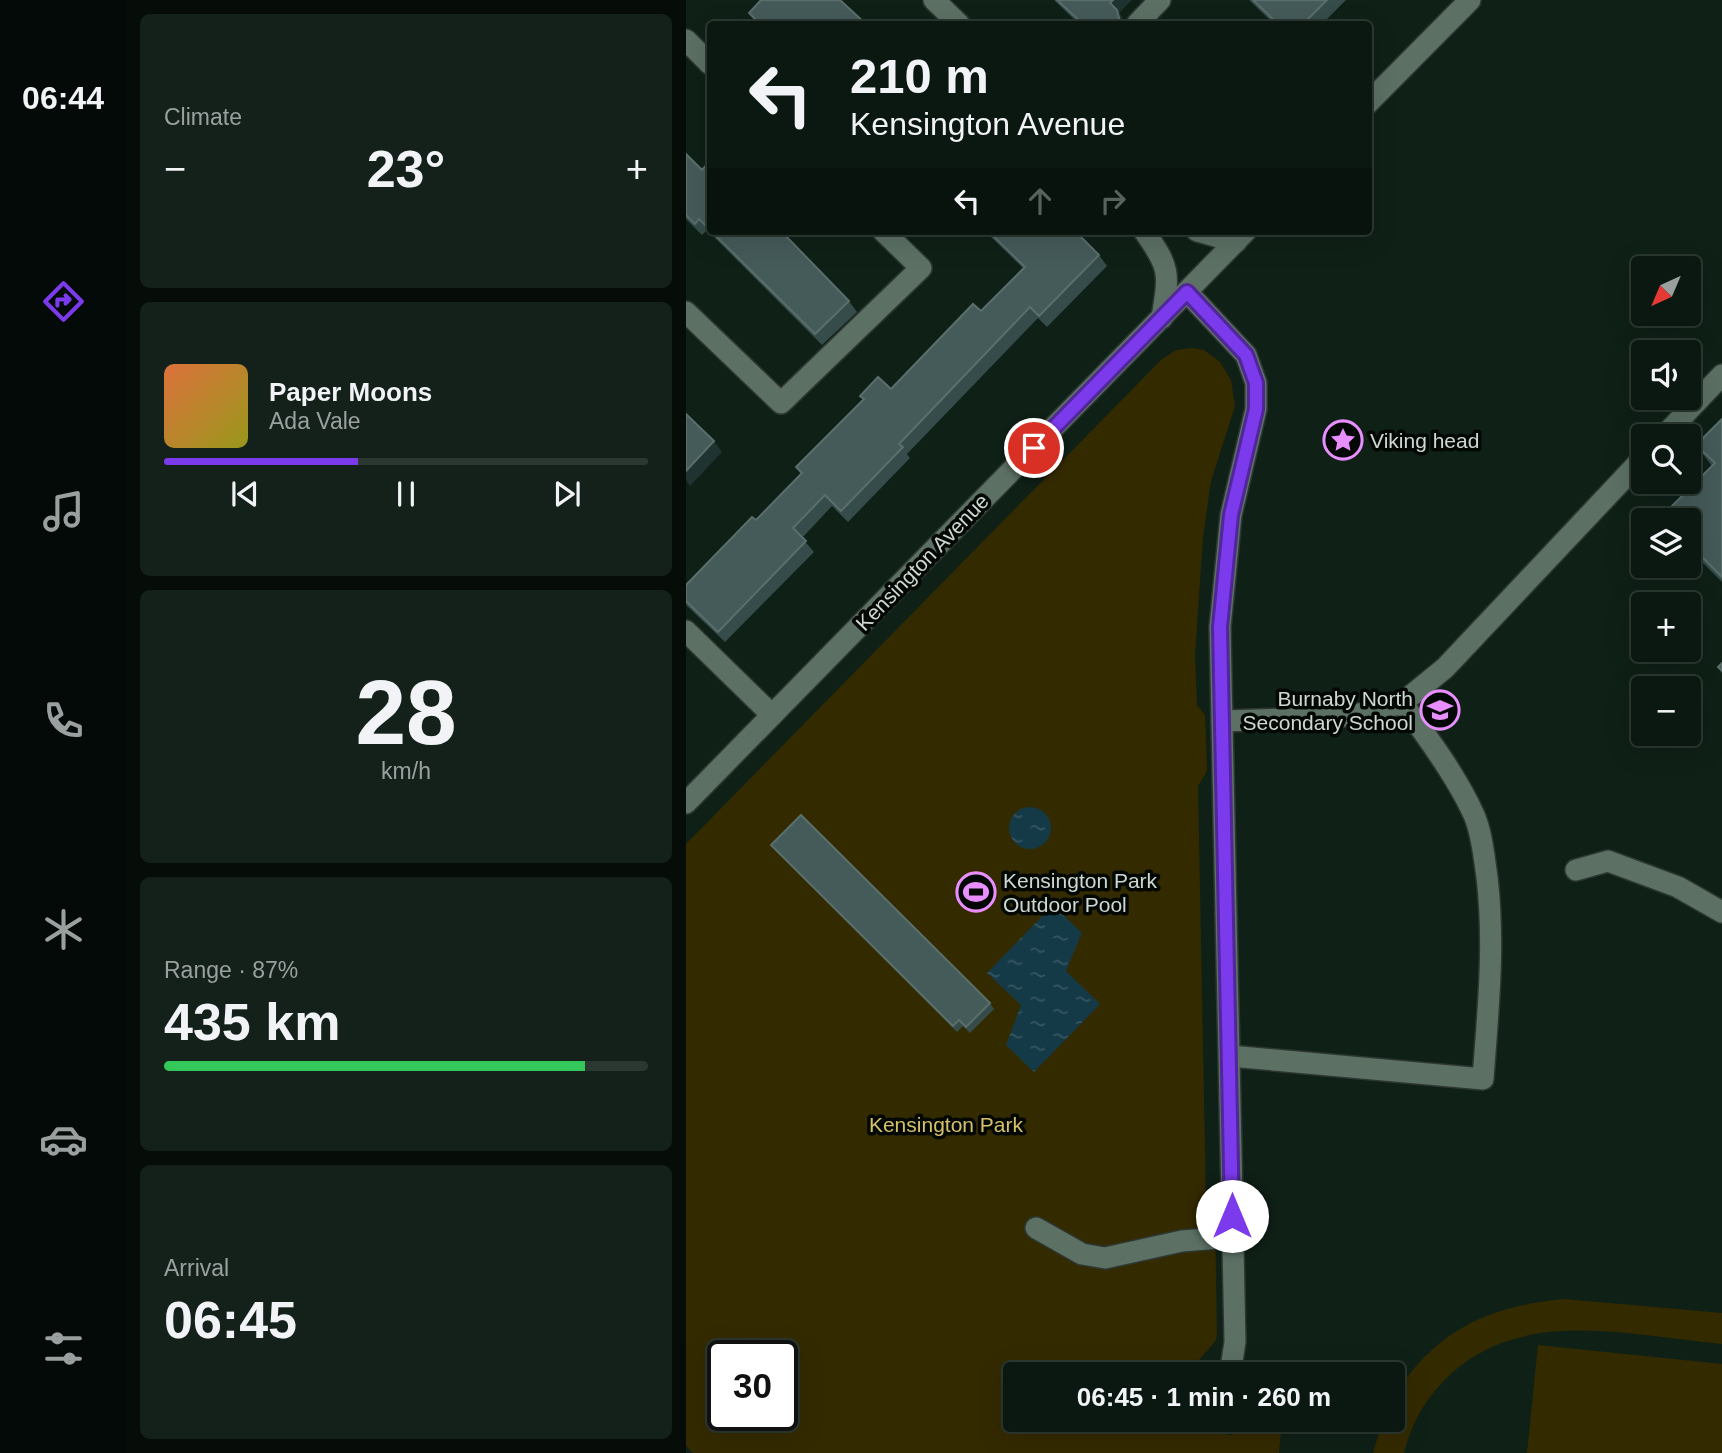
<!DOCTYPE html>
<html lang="en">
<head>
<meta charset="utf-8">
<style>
	body { margin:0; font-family:Helvetica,sans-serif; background:#14211a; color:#f1f3f6; height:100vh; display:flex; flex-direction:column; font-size:26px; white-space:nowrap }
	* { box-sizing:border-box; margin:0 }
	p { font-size:23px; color:#9aa09f }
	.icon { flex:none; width:38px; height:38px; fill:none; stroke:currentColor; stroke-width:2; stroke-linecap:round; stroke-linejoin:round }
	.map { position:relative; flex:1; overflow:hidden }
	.sheet { display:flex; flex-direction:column; gap:14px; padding:14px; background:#060d09; width:560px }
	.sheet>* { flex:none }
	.guide { position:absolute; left:21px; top:21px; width:665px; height:214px; border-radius:7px; box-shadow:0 7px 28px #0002,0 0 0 2px #2b3731; background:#0b1811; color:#f1f3f6; overflow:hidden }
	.needle { width:46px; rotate:224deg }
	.controls { position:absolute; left:945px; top:256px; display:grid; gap:14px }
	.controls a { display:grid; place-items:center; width:70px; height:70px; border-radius:7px; background:#0b1811; box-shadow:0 7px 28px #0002,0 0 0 2px #2b3731; font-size:35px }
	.speed { position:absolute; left:21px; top:1340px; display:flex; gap:14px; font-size:35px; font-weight:700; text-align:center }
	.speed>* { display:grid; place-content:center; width:91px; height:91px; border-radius:50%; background:#0b1811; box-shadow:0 7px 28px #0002,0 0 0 2px #2b3731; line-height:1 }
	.speed .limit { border:4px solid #111; border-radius:10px; background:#fff; color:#111 }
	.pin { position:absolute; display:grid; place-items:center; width:60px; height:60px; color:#fff; margin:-30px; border:4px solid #fff; border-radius:50%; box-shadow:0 2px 7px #0007 }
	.me { position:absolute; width:77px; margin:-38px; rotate:0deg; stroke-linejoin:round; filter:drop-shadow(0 0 5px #0008) }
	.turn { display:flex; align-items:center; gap:24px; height:147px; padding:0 28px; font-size:32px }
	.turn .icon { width:91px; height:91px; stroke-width:2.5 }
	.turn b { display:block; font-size:49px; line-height:60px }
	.lanes { display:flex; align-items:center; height:66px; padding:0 28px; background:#0003; justify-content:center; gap:35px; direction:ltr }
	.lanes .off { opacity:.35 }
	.big { font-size:52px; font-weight:800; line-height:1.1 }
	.sheet .card { flex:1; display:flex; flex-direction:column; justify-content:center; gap:10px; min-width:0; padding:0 24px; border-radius:10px; background:#14211a }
	.sheet .dial { align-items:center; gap:0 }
	.dial b { font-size:91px; line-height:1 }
	.song { display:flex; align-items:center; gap:21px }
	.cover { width:84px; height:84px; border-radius:10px; background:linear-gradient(135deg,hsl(20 70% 55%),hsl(60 70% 35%)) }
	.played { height:7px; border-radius:4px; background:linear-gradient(90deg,#7c3aed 40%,#2b3731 40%) }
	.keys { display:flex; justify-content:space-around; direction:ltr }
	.heat { display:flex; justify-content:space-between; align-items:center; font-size:38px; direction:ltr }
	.charge { height:10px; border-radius:5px; background:linear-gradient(90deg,#34c759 87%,#2b3731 0) }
	.trip { position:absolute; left:317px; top:1362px; width:402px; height:70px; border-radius:7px; background:#0b1811; box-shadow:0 7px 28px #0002,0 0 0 2px #2b3731; font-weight:800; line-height:70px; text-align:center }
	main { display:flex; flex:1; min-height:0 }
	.tab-bar { display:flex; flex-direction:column; width:126px; justify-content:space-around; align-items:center; background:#040a07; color:#9aa09f }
	.tab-bar .icon { width:49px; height:49px }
	.tab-bar .selected { color:#7c3aed }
	.tab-bar b { font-size:32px; color:#f1f3f6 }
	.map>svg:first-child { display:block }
	.green { fill:#342a00; fill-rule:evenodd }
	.water { fill:url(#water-ripples) }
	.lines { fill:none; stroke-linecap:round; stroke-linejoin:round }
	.minor-casing { stroke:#2d3731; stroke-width:24 }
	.minor { stroke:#5c7064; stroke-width:21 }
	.wall { fill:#354c4a }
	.shaded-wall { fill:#1f3430 }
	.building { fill:#455b59; stroke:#5a6e6c; stroke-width:2 }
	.route-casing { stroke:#51269a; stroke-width:18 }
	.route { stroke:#7c3aed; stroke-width:12 }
	.labels { text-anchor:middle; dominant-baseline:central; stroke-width:7; stroke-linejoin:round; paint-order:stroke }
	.poi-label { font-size:21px; fill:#ced8d2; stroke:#030805; text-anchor:start }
	.street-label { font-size:21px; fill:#ced8d2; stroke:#030805 }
	.park-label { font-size:21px; fill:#d6c06a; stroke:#030805 }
</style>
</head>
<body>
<main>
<nav class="tab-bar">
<b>06:44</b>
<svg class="icon selected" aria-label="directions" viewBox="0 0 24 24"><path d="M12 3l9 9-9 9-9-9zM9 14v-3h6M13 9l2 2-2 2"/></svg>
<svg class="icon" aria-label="music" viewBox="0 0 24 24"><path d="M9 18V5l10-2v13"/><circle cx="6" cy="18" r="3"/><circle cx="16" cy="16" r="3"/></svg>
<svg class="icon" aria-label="phone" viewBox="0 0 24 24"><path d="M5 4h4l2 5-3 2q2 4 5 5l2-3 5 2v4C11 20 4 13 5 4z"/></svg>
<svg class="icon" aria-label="climate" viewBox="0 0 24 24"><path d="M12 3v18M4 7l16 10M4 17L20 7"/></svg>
<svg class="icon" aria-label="car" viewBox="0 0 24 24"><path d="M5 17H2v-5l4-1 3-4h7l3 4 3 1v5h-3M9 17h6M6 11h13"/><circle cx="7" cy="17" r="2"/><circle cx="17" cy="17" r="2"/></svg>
<svg class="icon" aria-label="filters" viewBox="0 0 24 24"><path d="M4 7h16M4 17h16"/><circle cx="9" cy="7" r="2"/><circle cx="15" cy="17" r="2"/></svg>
</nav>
<section class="sheet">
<div class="card"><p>Climate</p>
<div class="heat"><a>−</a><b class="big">23°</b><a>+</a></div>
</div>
<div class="card">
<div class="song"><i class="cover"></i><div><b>Paper Moons</b><p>Ada Vale</p></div></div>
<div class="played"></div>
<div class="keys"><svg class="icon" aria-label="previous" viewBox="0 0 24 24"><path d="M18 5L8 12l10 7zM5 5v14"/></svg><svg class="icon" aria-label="pause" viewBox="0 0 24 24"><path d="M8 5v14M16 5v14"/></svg><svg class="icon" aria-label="next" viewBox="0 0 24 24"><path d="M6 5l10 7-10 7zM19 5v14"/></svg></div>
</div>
<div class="card dial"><b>28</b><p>km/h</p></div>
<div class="card"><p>Range · 87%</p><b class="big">435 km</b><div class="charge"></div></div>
<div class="card"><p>Arrival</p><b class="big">06:45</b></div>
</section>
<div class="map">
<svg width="1036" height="1453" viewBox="0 0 1036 1453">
	<defs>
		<pattern id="water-ripples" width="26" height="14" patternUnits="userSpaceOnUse" patternTransform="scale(1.75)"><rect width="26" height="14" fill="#153a47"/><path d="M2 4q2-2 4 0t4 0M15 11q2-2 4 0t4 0" fill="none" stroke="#365661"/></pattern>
	</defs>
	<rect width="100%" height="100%" fill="#0f2017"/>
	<g class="green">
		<path d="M505,348L518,350L534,362L545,380L549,406L525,481L517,537L509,655L511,705L519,715L521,771L512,786L520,1202L529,1214L531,1337C525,1351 509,1359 505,1374H329V1419H512L523,1430L544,1435L566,1429L595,1431L593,1453H7L0,1446V844L476,359L490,350ZM37,1356H96V1416H37Z"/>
		<path d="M878,1299L1036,1313V1344C947,1336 840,1307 767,1372C742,1394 726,1421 718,1453H687L697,1419H707V1398L711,1391C753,1329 804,1306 878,1299Z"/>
		<polygon points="852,1345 1036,1364 1036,1453 841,1453"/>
	</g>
	<g class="water">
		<circle cx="344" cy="828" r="21"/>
		<polygon points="367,905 396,933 380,971 414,1004 348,1072 320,1045 335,1005 301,973"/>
	</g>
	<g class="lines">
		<g class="minor-casing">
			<g id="minor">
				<polyline points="248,0 273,24"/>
				<polyline points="451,24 474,0"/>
				<polyline points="0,40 24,64"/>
				<polyline points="682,103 784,0"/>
				<path d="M458,231C485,269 483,273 476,318"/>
				<polyline points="511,231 550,242"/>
				<polyline points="501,292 560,355 570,383 570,409 545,515 534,627 549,1342 544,1374"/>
				<polyline points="0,312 95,403 235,268 197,231"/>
				<polyline points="978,436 1036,375"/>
				<polyline points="0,631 86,715"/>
				<polyline points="536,721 641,718 681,713 716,703 759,668 957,458"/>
				<polyline points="0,803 560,231"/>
				<polyline points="890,870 922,861 992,887 1036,912"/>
				<path d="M544,1056L797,1079C802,1011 809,945 801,877C798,857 796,833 788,815C771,777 741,736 716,703"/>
				<polyline points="350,1228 396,1254 419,1258 496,1241 546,1237"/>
			</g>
		</g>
		<use href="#minor" class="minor"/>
	</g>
	<g class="wall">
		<polygon points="368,0 445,0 433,13 439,23 443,24 393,24"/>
		<polygon points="563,0 660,0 636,24 588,24"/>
		<polygon points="0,154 163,301 171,312 136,345 21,230 16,235 0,219"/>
		<polygon points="300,231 389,231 413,255 421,266 361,327 352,318 221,454 224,458 162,522 146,506 116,538 128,552 39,642 0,605 0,585 70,520 115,474 110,467 177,400 174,396 205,389 295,311 337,268 304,236"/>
		<polygon points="1036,419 1036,582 1003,549 1003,520 977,520 975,517 1026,466 1010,445"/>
		<polygon points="85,845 304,1003 308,1009 284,1033 277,1026 271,1032 89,850"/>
	</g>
	<g class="shaded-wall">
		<polygon points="427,0 445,0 433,13 438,20 439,24 434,22 424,3"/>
		<polygon points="28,441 36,452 4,486 0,480 0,471"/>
	</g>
	<g class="building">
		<polygon points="75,0 154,0 180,24 74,24 63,13"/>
		<polygon points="371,0 427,0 424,3 431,10 434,22 443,24 397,24"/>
		<polygon points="567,0 641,0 617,24 592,24"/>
		<polygon points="0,154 16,170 24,161 24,230 13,219 9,224 0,215"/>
		<polygon points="25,231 95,231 163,301 129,334"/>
		<polygon points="302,231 389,231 413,255 353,316 344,307 213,444 217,447 155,511 139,495 107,528 120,541 32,632 0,601 0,585 66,517 70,520 116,473 110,467 178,399 174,396 192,377 205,389 287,304 295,311 339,267"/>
		<polygon points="0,414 28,441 0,471"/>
		<polygon points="1036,419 1036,577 1003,544 1003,520 978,520 975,517 1029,463 1010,445"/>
		<polygon points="1036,663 1036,671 1032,667"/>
		<polygon points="115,815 304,1003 280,1027 273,1020 267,1026 85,845"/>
	</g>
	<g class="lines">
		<g class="route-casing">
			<polyline id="route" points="348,448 501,292 560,355 570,383 570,409 545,515 534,627 546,1216"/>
		</g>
		<use href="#route" class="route"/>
	</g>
	<defs>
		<g id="sight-ring" transform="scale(2.0125)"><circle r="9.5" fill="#030805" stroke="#e98efe" stroke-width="1.5"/><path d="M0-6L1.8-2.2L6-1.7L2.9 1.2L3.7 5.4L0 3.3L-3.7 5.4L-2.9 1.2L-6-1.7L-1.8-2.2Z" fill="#e98efe"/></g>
		<g id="school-ring" transform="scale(2.0125)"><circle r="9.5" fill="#030805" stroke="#e98efe" stroke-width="1.5"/><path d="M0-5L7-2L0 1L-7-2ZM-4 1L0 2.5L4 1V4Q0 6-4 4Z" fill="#e98efe"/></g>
		<g id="stadium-ring" transform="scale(2.0125)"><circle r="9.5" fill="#030805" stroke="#e98efe" stroke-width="1.5"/><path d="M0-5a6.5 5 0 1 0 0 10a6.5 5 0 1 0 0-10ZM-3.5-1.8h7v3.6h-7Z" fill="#e98efe"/></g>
	</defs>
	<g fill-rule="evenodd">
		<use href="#sight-ring" x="657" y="440"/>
		<use href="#school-ring" x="754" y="710"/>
		<use href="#stadium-ring" x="290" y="892"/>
	</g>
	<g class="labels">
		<g class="poi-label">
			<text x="684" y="440">Viking head</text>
			<text x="727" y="698" text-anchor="end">Burnaby North<tspan x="727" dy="24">Secondary School</tspan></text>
			<text x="317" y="880">Kensington Park<tspan x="317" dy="24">Outdoor Pool</tspan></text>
		</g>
		<g class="street-label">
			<text transform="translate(236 562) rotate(-46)">Kensington Avenue</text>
		</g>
		<g class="park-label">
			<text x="260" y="1124">Kensington Park</text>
		</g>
	</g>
</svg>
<div class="controls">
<a><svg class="needle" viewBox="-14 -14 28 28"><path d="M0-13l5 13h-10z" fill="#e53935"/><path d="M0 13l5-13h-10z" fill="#9aa09f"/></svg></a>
<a><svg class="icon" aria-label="sound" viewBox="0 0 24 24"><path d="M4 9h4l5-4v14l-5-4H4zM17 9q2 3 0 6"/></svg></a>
<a><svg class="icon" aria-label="search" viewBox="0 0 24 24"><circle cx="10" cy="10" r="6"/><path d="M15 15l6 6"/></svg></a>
<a><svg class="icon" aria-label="layers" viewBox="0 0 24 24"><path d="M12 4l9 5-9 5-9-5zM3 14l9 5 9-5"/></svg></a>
<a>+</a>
<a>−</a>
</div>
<div class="speed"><div class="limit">30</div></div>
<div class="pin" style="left:348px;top:448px;background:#d93025"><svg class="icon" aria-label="arrive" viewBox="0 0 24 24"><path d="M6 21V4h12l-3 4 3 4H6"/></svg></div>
<svg class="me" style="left:546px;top:1216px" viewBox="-20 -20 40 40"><circle r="19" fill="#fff"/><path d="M0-13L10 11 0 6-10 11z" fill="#7c3aed"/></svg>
<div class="trip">06:45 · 1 min · 260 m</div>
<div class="guide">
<div class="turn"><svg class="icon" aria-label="left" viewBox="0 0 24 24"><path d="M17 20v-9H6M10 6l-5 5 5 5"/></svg><div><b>210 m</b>Kensington Avenue</div></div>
<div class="lanes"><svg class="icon" aria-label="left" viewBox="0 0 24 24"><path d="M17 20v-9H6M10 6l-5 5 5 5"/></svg><svg class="icon off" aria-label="ahead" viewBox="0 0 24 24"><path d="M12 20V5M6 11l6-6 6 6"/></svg><svg class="icon off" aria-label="right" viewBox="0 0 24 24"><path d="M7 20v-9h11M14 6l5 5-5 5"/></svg></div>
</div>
</div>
</main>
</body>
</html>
